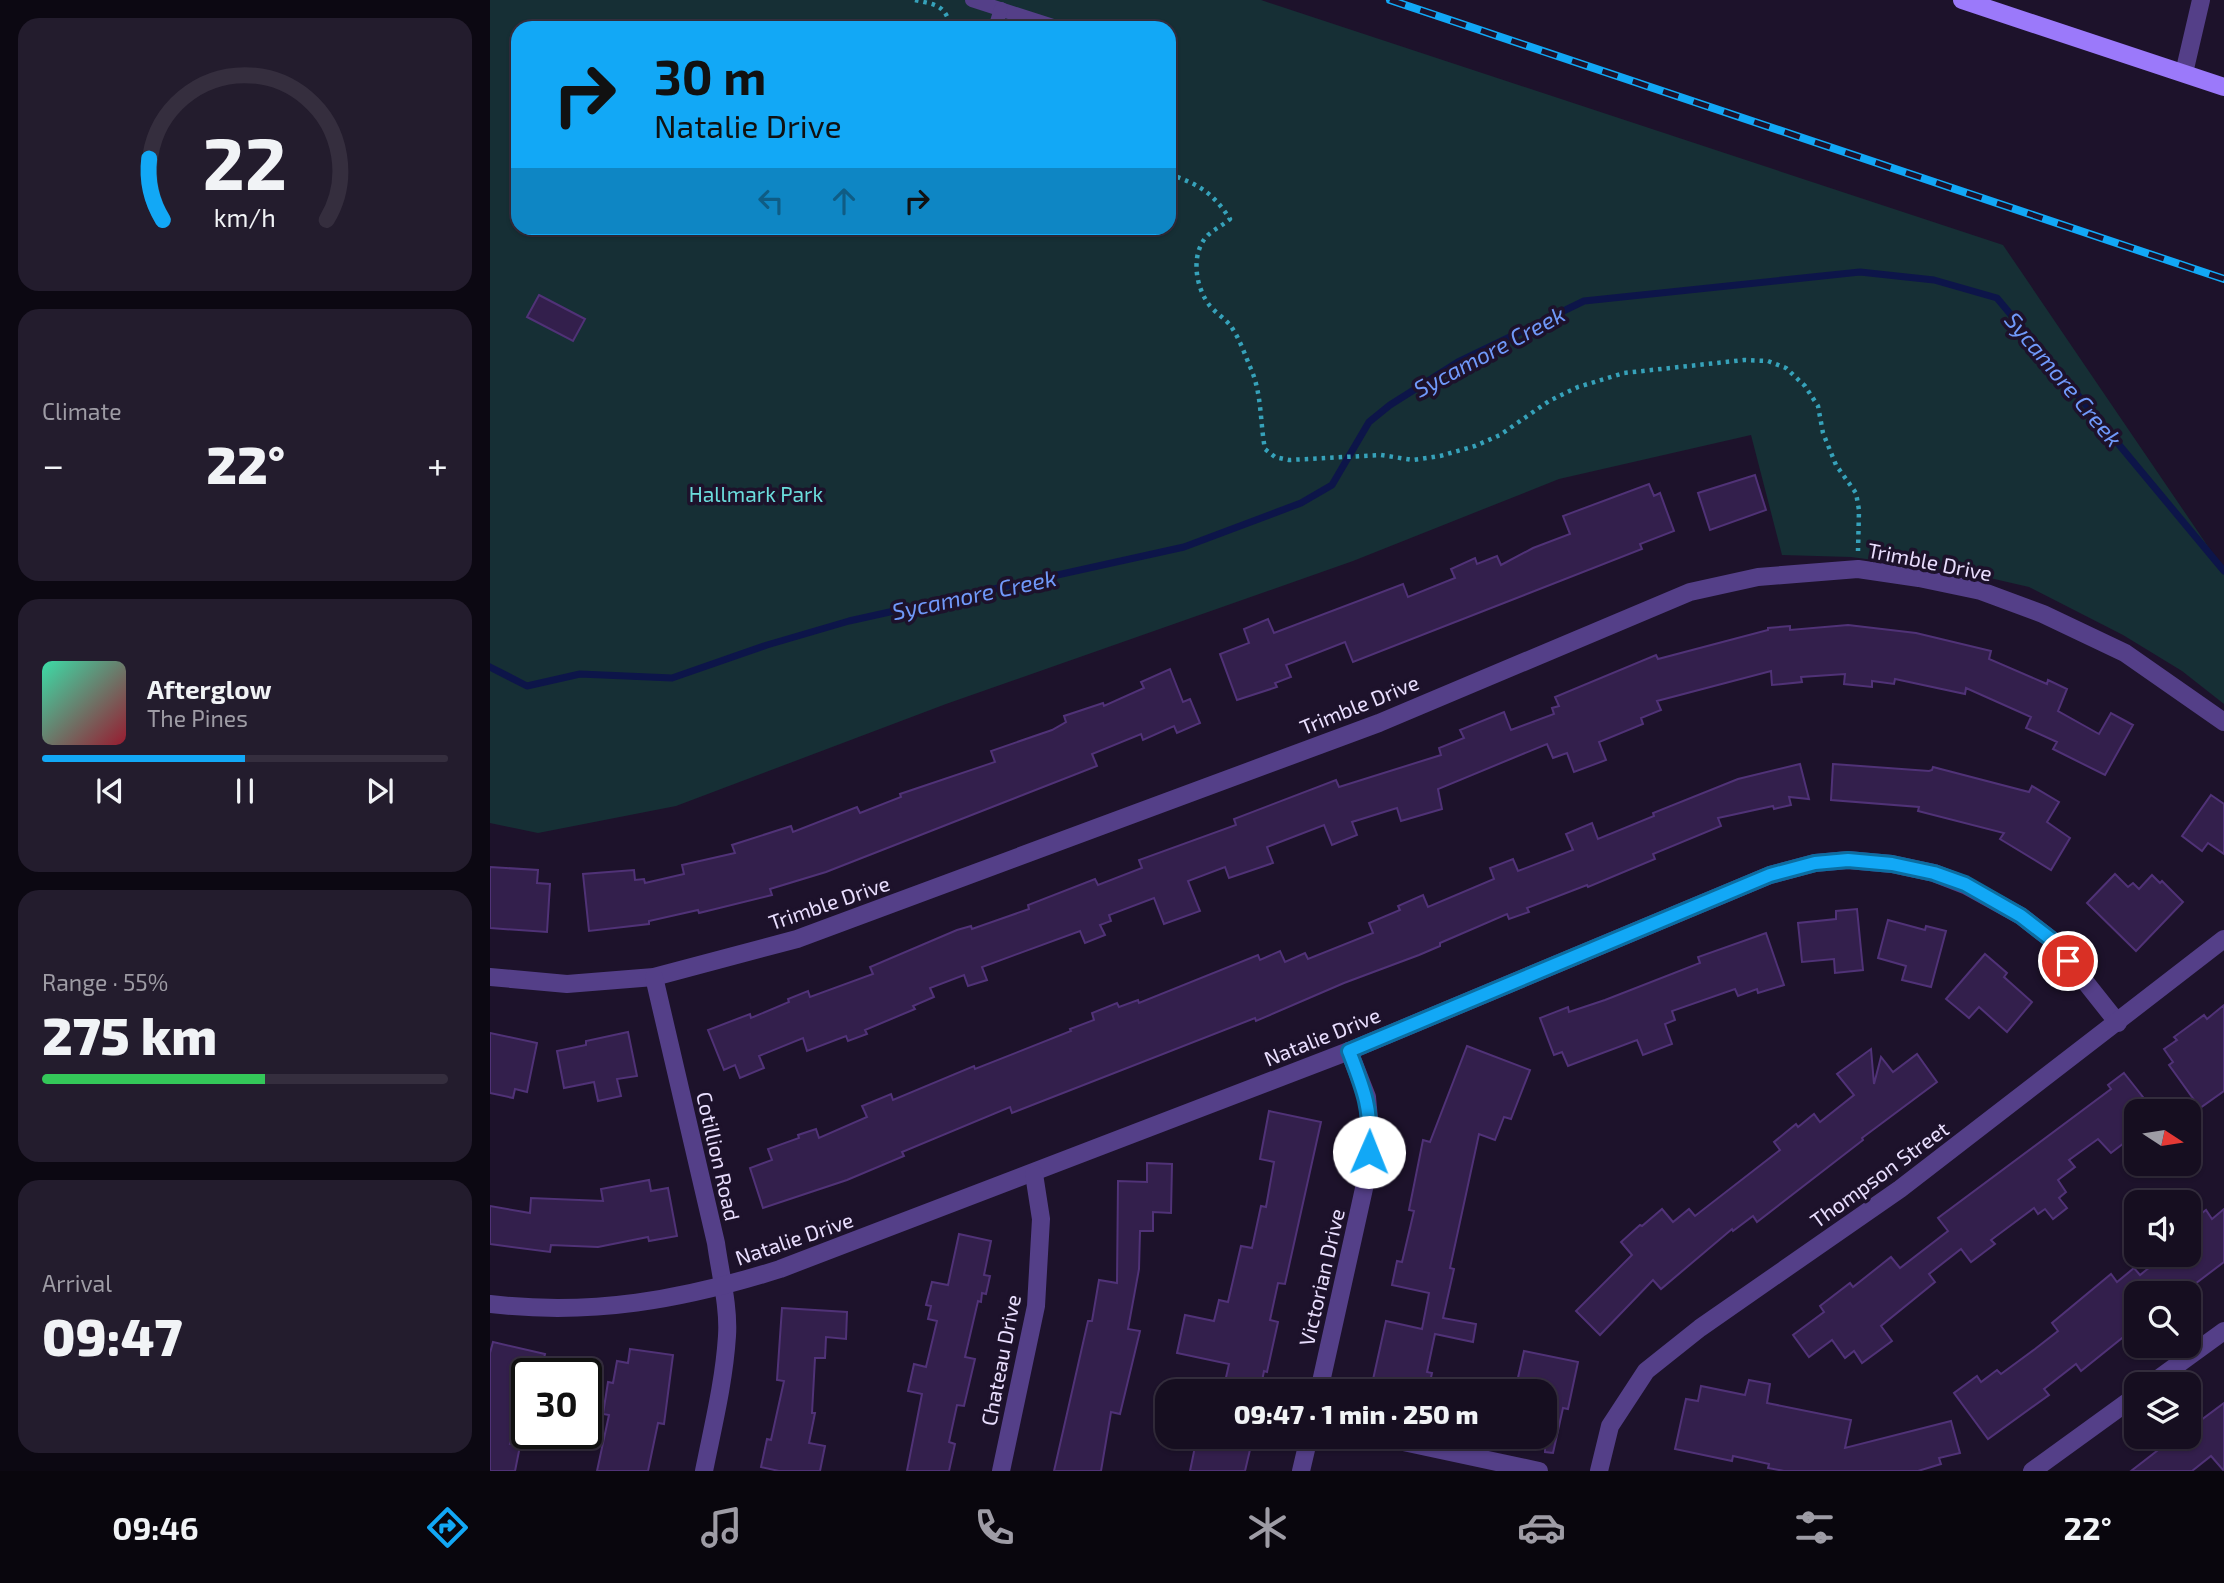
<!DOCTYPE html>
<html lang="en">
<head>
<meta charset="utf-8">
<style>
	body { margin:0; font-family:"Exo 2",sans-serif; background:#231c2d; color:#f1f3f6; height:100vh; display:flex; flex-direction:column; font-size:26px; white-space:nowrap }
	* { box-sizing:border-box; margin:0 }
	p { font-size:23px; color:#9e9ca5 }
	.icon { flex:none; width:38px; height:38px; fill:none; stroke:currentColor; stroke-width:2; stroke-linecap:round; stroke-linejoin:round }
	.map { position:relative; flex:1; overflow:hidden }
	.side { display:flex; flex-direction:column; gap:18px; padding:18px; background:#0c0812; width:490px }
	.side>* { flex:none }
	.hud { position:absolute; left:21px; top:21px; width:665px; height:214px; border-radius:21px; box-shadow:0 2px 5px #0004,0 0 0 2px #352e3e; background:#12a8f6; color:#111; overflow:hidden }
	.needle { width:46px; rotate:102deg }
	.fabs { position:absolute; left:1634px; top:1099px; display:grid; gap:14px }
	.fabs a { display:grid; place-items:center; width:77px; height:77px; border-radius:14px; background:#160e20; box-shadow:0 2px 5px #0004,0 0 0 2px #352e3e; font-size:35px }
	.speed { position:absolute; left:21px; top:1358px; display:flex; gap:14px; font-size:35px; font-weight:700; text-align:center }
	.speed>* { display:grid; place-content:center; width:91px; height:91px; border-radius:50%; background:#160e20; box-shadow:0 2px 5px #0004,0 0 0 2px #352e3e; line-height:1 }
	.speed .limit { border:4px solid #111; border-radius:10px; background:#fff; color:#111 }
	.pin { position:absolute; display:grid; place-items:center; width:60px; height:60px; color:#fff; margin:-30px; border:4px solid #fff; border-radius:50%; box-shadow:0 2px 7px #0007 }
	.me { position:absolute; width:77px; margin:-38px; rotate:1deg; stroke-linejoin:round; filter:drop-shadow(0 0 5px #0008) }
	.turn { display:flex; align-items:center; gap:24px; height:147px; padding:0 28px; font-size:32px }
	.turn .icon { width:91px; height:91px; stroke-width:2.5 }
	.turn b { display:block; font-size:49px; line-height:60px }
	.lanes { display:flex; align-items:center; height:66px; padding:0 28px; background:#0003; justify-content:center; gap:35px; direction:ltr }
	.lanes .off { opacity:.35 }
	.big { font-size:52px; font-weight:800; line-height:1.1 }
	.side .tile { flex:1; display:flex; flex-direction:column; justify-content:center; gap:10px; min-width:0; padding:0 24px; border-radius:21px; background:#231c2d }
	.side .dial { align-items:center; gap:0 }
	.dial svg { height:182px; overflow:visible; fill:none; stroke:#352e3e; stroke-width:7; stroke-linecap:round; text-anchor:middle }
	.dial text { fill:#f1f3f6; stroke:none }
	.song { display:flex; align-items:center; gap:21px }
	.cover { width:84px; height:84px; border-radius:10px; background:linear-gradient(135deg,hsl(160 70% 55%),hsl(350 70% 35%)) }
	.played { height:7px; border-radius:4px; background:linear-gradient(90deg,#12a8f6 50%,#352e3e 50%) }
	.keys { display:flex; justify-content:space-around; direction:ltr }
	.heat { display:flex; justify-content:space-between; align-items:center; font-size:38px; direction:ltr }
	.charge { height:10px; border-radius:5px; background:linear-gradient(90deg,#34c759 55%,#352e3e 0) }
	.trip { position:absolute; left:665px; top:1379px; width:402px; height:70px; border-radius:21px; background:#160e20; box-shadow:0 2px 5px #0004,0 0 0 2px #352e3e; font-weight:800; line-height:70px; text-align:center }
	.tab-bar { display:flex; height:112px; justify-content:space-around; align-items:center; background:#09060d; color:#9e9ca5 }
	.tab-bar .icon { width:49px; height:49px }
	.tab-bar .current { color:#12a8f6 }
	.tab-bar b { font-size:32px; color:#f1f3f6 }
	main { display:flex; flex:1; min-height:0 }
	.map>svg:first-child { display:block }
	.green { fill:#162f35; fill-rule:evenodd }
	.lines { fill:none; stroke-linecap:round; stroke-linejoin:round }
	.stream { stroke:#0d1549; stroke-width:7 }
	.building { fill:#331f4c; stroke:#503277; stroke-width:2 }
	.path { stroke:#36a2ba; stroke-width:4.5; stroke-dasharray:3.5 5; stroke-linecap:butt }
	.lane { stroke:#543f88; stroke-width:14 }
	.street { stroke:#543f88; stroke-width:18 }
	.secondary { stroke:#9b79fa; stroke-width:18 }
	.rail-casing { stroke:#12a8f6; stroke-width:8 }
	.rail { stroke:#1d122b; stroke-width:5; stroke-dasharray:16; stroke-linecap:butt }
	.route-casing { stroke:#0c6da0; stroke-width:18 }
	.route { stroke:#12a8f6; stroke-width:12 }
	.labels { text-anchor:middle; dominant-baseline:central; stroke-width:7; stroke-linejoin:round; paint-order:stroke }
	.park-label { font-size:21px; fill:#6bdddc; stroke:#1d122b }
	.street-label { font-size:21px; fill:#e9defe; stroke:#1d122b }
	.water-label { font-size:23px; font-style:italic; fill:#7099fa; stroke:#1d122b }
</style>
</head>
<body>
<main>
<section class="side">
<div class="tile dial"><svg viewBox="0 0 100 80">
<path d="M14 69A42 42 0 1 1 86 69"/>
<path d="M14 69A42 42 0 0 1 8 42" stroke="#12a8f6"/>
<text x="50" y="56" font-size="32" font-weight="700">22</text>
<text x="50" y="72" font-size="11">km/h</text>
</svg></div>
<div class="tile"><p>Climate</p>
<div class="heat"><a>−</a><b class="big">22°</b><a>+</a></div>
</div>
<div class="tile">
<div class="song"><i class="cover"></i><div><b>Afterglow</b><p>The Pines</p></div></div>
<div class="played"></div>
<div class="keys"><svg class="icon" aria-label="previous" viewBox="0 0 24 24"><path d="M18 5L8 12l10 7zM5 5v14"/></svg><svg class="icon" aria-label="pause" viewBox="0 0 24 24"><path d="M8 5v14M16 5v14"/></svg><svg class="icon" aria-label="next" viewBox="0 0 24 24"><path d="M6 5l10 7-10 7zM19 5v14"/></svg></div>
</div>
<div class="tile"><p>Range · 55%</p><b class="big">275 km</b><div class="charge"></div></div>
<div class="tile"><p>Arrival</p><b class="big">09:47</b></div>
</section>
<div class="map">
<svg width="1734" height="1471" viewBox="0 0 1734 1471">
	<rect width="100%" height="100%" fill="#1d122b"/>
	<path class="green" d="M0,0H771L1513,245L1734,570V704L1692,671L1633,635L1539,587L1474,572L1361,557L1292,555L1261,435L1069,479L863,561L456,704L186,806L48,833L0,823ZM28,28H679V228H28Z"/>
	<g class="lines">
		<polyline class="stream" points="0,667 37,686 90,674 182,678 277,645 359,621 694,547 811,503 842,485 879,422 900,405 968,362 1094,301 1370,272 1444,280 1507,298 1734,571"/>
	</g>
	<g class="building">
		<polygon points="49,295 95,319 83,341 37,317"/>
		<polygon points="1265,475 1276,510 1220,530 1208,493"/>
		<polygon points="1159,484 1164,496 1170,493 1184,531 1150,544 1152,549 863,662 855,642 796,665 801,677 785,683 787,687 747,700 730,654 759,643 754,629 778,619 784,633 913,584 918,597 965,578 961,569 985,558 987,564 1007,556 1011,565 1043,548 1080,534 1073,516"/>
		<polygon points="1358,625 1426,633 1501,651 1499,659 1557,684 1558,680 1577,689 1568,711 1609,734 1621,713 1643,725 1615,775 1563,749 1567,742 1536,728 1541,717 1476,688 1475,694 1405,679 1404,684 1382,681 1382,687 1354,684 1355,674 1311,677 1312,682 1282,685 1281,671 1167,701 1171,710 1151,718 1153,724 1109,742 1116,760 1084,772 1077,753 1063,758 1057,744 948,789 952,809 911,821 907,808 862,822 867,835 842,845 834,825 777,847 783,863 739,878 735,867 698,881 710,911 674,924 664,898 619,915 621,921 610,925 615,935 595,943 590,931 492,967 497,980 478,986 474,975 440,988 444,997 423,1006 425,1009 375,1030 377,1034 358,1041 356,1036 317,1051 313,1038 269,1056 274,1068 250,1078 245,1065 234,1070 218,1030 260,1014 261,1018 299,1002 298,999 318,991 320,997 383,974 380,967 467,930 481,926 482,929 539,909 538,905 605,879 608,885 652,868 649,860 746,825 744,819 846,780 849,787 951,755 949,748 974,738 970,730 1014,712 1021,730 1064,714 1062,708 1069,706 1065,697 1166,655 1168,659 1278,630 1278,628 1300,626 1300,630"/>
		<polygon points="680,669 693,702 700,699 710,723 687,733 684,726 653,740 651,734 602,754 607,766 336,872 280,889 282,895 209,913 208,910 159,921 159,924 99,931 93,874 144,870 145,880 154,879 155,883 194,874 192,865 245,853 242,845 301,826 303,832 367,807 370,813 411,797 410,794 505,762 501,751 562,730 576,722 574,716 613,703 614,706 654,688 651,682"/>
		<polygon points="1310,764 1319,799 1299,797 1301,805 1284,809 1283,806 1228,818 1231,826 1163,854 1165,859 1098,887 1097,885 1037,908 1039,912 1019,919 1017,914 950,943 950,946 929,955 854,983 766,1021 765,1018 522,1113 520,1107 412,1152 414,1156 357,1180 273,1208 260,1168 282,1160 278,1149 309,1138 308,1135 326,1129 329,1138 377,1117 372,1106 401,1094 403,1100 484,1066 485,1069 581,1031 580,1029 604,1020 602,1013 627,1003 629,1007 648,1000 649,1003 768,955 770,960 790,951 795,962 815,953 818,959 883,933 879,923 910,910 908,906 933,895 938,907 1004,879 1000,868 1023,859 1028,871 1083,850 1076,834 1102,823 1108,839 1164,816 1163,813 1248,779"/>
		<polygon points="1343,764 1439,771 1442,770 1443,767 1539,792 1542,786 1569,802 1557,822 1580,838 1561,870 1510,839 1514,833 1428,811 1429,807 1341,800"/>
		<polygon points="1721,795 1734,804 1734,854 1718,843 1712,851 1692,836"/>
		<polygon points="0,867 48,870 47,883 60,884 57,932 0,928"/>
		<polygon points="1625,874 1638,887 1643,883 1649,889 1662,875 1670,883 1672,881 1693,902 1646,951 1597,903"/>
		<polygon points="1367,909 1373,970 1345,973 1344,959 1312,962 1308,923 1346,919 1346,911"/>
		<polygon points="1398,920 1435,930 1436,926 1456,931 1441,987 1412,980 1416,966 1388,958"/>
		<polygon points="1276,933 1294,985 1268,993 1267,989 1248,996 1245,989 1182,1011 1185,1020 1175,1024 1182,1044 1153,1055 1147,1040 1078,1066 1072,1052 1064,1055 1050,1018 1078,1007 1079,1012 1115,1000 1210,963 1208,957"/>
		<polygon points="1495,954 1517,973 1514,977 1542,1002 1517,1032 1489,1007 1479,1018 1456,999"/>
		<polygon points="1734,1005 1734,1091 1710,1108 1679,1065 1683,1062 1674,1049 1687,1040 1684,1037 1714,1015 1717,1019"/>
		<polygon points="138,1032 147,1076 127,1079 131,1096 108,1101 104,1082 74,1088 67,1051 96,1045 96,1041"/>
		<polygon points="0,1033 47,1043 37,1092 25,1089 23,1098 0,1093"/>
		<polygon points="977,1046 1040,1070 1021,1119 1014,1117 1005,1140 989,1134 960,1268 964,1269 953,1318 986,1324 983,1342 945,1334 937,1372 942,1373 938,1391 914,1391 882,1384 896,1321 932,1329 939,1293 902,1285 907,1261 912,1262 924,1211 919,1210 933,1140 940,1142"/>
		<polygon points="1381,1049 1384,1084 1391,1057 1403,1072 1427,1054 1447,1082 1372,1138 1373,1140 1267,1222 1263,1216 1243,1231 1242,1229 1171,1289 1163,1280 1110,1335 1086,1311 1142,1255 1131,1242 1150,1225 1152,1226 1172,1209 1183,1222 1199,1209 1205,1216 1290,1150 1284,1142 1306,1124 1308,1127 1324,1114 1330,1122 1364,1095 1347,1074"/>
		<polygon points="1634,1073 1664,1111 1647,1111 1647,1133 1621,1153 1608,1139 1579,1160 1585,1167 1568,1180 1576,1192 1569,1198 1577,1208 1563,1219 1555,1209 1548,1214 1544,1208 1501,1240 1505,1244 1481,1262 1471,1249 1439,1274 1445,1282 1391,1326 1402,1341 1372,1363 1364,1351 1355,1358 1342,1340 1319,1357 1303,1335 1334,1312 1330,1306 1360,1283 1363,1287 1401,1257 1410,1268 1458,1231 1448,1218 1621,1089 1618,1085"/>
		<polygon points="779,1111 831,1122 795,1284 788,1283 780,1320 788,1322 777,1372 774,1371 770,1391 733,1391 739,1364 687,1353 695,1315 724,1321 729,1300 738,1302 751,1246 762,1248 771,1206 776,1207 784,1162 770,1159"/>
		<polygon points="657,1163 682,1164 681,1213 663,1212 663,1231 650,1231 649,1269 638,1329 650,1331 630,1414 621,1412 611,1471 564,1471 598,1321 602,1321 609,1280 627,1283 628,1181 657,1182"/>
		<polygon points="159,1180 161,1191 178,1188 187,1236 159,1241 158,1237 108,1247 61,1245 60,1252 0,1244 0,1206 40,1213 41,1198 113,1201 111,1189"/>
		<polygon points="1734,1209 1734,1262 1693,1293 1647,1293 1647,1326 1591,1371 1586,1364 1554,1389 1559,1395 1498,1439 1464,1393 1487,1376 1491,1382 1507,1370 1511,1374 1545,1349 1568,1331 1562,1323 1621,1274 1627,1282 1644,1268 1650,1275 1675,1255 1699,1255 1699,1223 1716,1210 1722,1219"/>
		<polygon points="469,1234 501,1241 494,1275 500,1276 496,1294 492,1293 491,1302 488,1301 475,1357 485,1359 474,1406 467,1405 459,1442 465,1444 459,1471 417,1471 432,1394 418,1391 424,1364 436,1367 447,1321 438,1319 441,1306 436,1305 442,1282 458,1285"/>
		<polygon points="292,1308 357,1312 356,1339 336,1337 335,1358 325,1358 322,1413 325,1413 319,1443 335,1446 330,1471 289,1471 271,1467 277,1439 281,1440 294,1381 287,1380"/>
		<polygon points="3,1342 55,1354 50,1374 36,1374 20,1444 30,1446 25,1471 0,1471 0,1353"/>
		<polygon points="140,1349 183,1355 174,1424 168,1423 158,1471 107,1471 119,1415 113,1414 118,1382 123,1383 127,1361 138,1363"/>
		<polygon points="1034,1351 1088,1362 1078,1409 1073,1408 1063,1453 1055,1452 1055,1391 1025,1391"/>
		<polygon points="1259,1380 1280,1384 1277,1403 1361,1420 1355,1448 1461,1421 1470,1453 1449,1458 1451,1464 1428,1471 1294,1471 1278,1468 1279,1464 1243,1456 1242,1461 1185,1449 1196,1399 1208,1401 1211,1386 1255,1395"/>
		<polygon points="1734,1403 1734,1471 1721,1456 1702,1471 1641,1471 1685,1437 1699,1437 1699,1429"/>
		<polygon points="707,1437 763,1437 755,1471 700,1471"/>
	</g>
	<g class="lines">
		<g class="path">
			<path d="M425,0C446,5 455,4 461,28"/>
			<path d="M679,174C710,185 722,192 740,219C733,225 725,229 718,235C700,253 705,287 720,306C726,313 734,318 740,325C749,337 755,355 761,369C772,394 770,423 775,449L785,457L799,460L891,455L923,460L950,456L985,446L1010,435L1059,401L1088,387L1134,373L1254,360L1278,361L1296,368L1315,386L1328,406L1333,433L1346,465L1366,493L1369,510L1368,551"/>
		</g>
		<g class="lane">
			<polyline points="482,0 569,28"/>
			<polyline points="505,28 511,9"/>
		</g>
		<g class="street">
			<polyline points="1694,73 1711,0"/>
			<polyline points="0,977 77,984 164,977 307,939 889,723 1200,592 1268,577 1368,569 1429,578 1491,591 1553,614 1635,653 1734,722"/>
			<path d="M164,977L226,1243C230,1273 239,1306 237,1336C234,1382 223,1426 214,1471"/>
			<path d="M0,1304C102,1316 192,1300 290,1269L859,1051L1280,875L1325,863L1358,860L1402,864L1444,873L1475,885L1531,916L1562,940L1628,1023"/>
			<polyline points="1661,1384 1734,1331"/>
			<polyline points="829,1391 877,1175 880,1130 877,1097 859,1051"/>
			<polyline points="890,1437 1049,1471"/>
			<polyline points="511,1471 546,1306 551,1219 544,1174"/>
			<polyline points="811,1471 819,1437"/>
			<polyline points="1109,1471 1120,1426 1156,1371 1210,1328 1410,1189 1734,939"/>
			<polyline points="1542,1471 1647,1395"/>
		</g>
		<polyline class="secondary" points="1472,0 1734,87"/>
		<g class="rail-casing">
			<polyline id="rail" points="900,0 1734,279"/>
		</g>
		<use href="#rail" class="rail"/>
	</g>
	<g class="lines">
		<g class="route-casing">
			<path id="route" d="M879,1152C882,1109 874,1090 859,1051L1280,875L1325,863L1358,860L1402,864L1444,873L1475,884L1531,916L1562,940L1578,961"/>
		</g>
		<use href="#route" class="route"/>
	</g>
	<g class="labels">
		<g class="park-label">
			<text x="266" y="493">Hallmark Park</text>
		</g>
		<g class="street-label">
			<text transform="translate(1440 561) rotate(11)">Trimble Drive</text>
			<text transform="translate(869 704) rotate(-22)">Trimble Drive</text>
			<text transform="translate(339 902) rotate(-19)">Trimble Drive</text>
			<text transform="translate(832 1036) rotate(-22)">Natalie Drive</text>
			<text transform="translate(229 1156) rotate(77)">Cotillion Road</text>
			<text transform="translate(1389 1174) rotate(-36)">Thompson Street</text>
			<text transform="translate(304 1238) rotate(-19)">Natalie Drive</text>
			<text transform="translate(831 1277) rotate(-77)">Victorian Drive</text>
			<text transform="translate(510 1360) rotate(-79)">Chateau Drive</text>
		</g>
		<g class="water-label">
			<text transform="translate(999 351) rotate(-28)">Sycamore Creek</text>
			<text transform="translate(1574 379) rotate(50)">Sycamore Creek</text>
			<text transform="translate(484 594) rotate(-12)">Sycamore Creek</text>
		</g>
	</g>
</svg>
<div class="fabs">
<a><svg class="needle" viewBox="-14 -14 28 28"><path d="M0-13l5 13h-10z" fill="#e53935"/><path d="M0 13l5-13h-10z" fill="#9e9ca5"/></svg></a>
<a><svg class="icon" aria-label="sound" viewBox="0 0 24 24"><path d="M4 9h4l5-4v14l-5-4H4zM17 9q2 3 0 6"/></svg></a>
<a><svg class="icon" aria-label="search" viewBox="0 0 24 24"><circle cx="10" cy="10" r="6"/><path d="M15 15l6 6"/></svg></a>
<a><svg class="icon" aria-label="layers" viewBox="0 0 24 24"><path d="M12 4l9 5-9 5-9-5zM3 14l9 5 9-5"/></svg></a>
</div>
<div class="speed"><div class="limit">30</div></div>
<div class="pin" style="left:1578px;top:961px;background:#d93025"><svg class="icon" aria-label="arrive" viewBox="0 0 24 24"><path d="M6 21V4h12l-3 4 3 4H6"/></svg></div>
<svg class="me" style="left:879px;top:1152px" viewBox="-20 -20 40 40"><circle r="19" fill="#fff"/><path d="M0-13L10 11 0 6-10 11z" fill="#12a8f6"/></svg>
<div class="trip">09:47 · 1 min · 250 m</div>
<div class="hud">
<div class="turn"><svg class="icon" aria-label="right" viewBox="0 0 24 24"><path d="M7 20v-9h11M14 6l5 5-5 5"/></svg><div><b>30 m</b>Natalie Drive</div></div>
<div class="lanes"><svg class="icon off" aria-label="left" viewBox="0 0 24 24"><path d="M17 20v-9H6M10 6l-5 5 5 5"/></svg><svg class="icon off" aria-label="ahead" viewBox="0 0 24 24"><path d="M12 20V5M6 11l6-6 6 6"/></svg><svg class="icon" aria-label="right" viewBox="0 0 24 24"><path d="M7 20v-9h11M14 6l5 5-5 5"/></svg></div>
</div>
</div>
</main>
<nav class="tab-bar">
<b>09:46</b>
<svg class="icon current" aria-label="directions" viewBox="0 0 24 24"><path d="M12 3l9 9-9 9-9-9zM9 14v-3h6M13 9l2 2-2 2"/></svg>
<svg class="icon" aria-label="music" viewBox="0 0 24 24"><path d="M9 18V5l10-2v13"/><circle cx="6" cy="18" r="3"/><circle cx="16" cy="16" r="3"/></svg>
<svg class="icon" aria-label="phone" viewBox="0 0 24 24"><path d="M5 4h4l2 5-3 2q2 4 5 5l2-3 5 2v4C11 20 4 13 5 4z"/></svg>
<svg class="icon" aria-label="climate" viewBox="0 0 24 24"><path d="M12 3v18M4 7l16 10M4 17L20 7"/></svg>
<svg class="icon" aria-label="car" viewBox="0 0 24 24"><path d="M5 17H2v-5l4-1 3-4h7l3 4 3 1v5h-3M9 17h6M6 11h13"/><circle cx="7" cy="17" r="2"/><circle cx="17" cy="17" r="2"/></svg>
<svg class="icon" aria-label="filters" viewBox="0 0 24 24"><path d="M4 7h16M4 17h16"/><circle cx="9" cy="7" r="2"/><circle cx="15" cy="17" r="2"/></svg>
<b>22°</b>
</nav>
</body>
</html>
